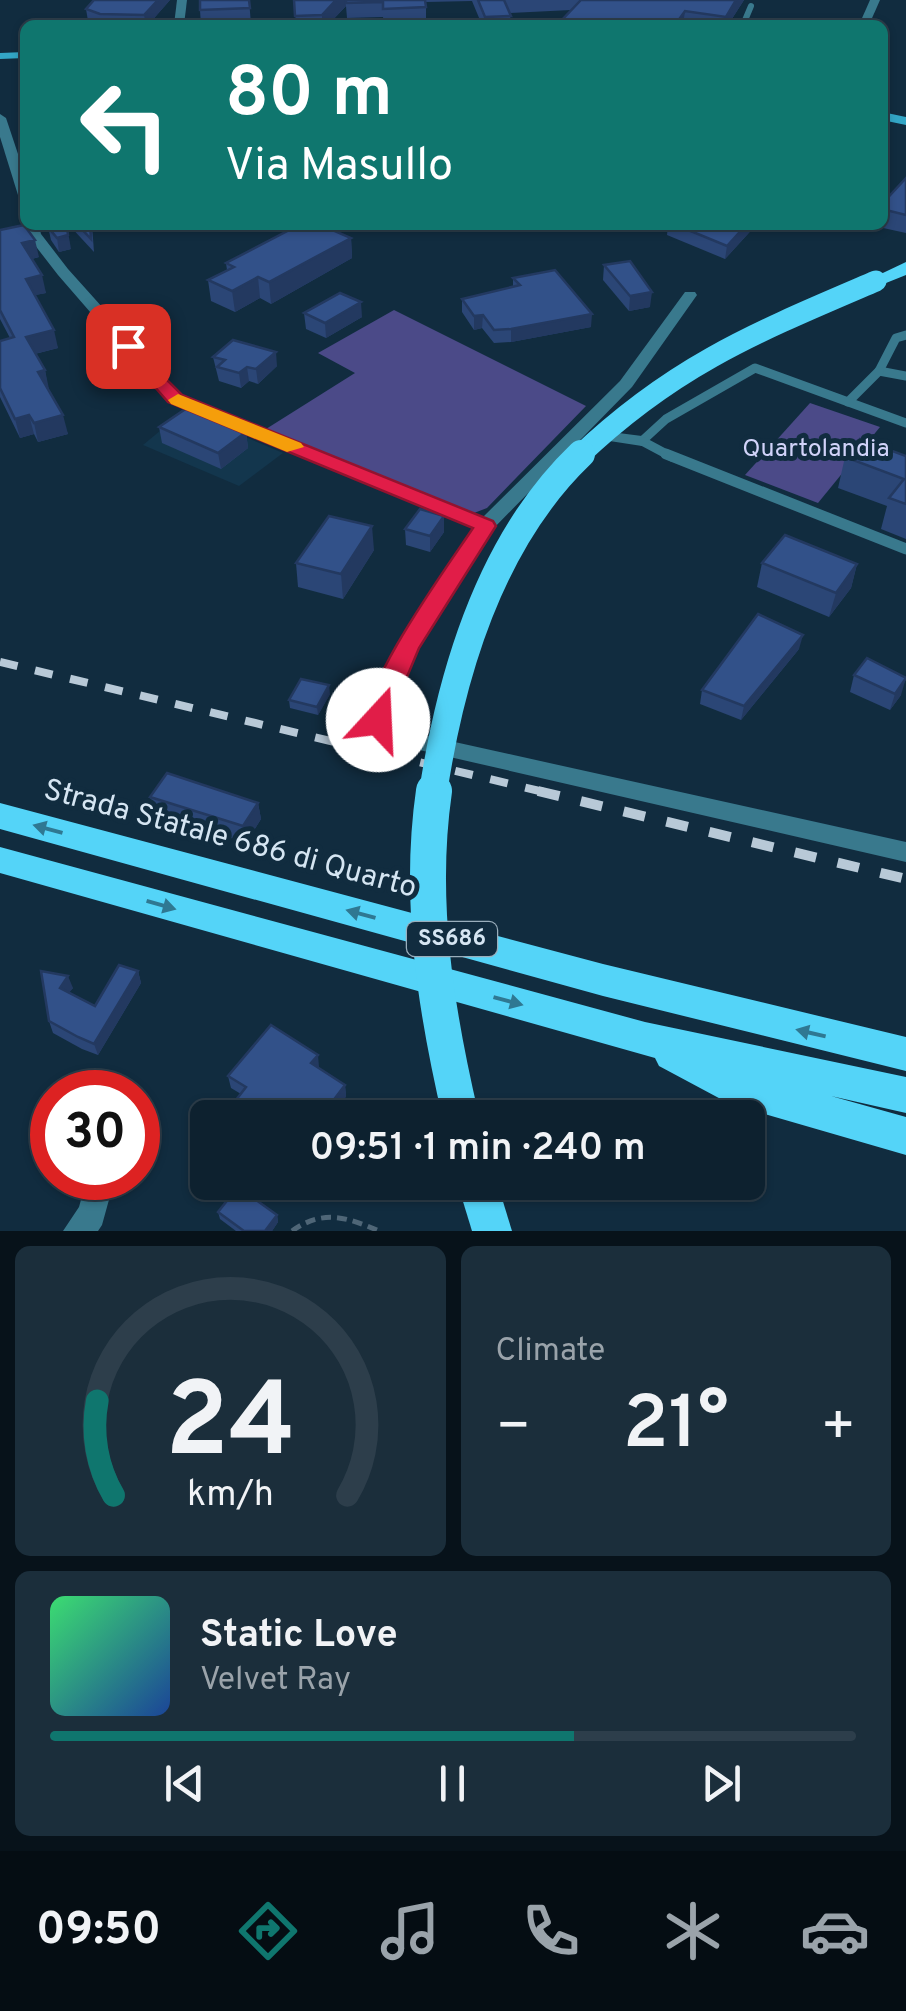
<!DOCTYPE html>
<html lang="en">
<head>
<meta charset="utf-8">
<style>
	body { margin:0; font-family:Overpass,sans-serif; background:#1b2e3b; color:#f1f3f6; height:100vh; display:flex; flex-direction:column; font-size:38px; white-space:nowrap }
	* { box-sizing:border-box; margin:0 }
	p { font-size:32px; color:#9aa3aa }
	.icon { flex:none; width:55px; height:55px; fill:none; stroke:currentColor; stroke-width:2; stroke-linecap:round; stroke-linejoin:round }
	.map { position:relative; height:1231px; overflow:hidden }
	.drawer { display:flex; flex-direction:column; gap:15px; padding:15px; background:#07121a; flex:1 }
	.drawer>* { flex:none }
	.guide { position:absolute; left:20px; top:20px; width:868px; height:210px; border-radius:15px; box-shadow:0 2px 8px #0004,0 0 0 2px #2d3e4b; background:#0f766e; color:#fff; overflow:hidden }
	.speed { position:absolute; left:30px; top:1070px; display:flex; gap:20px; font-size:50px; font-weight:700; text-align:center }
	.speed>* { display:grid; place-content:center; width:130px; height:130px; border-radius:50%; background:#0d212f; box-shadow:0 2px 8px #0004,0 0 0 2px #2d3e4b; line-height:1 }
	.speed .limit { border:15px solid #d22; background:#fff; color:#111 }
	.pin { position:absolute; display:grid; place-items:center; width:85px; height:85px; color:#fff; margin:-42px; border-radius:20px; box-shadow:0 5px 15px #0006 }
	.me { position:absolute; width:110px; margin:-55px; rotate:20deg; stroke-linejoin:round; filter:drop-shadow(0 0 8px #0008) }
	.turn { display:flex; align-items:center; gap:35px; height:210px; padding:0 40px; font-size:45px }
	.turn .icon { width:130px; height:130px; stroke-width:2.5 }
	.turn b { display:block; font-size:70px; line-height:85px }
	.big { font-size:75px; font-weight:600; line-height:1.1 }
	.drawer .tile { flex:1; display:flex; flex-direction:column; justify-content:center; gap:15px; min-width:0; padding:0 35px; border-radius:15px; background:#1b2e3b }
	.drawer .dial { align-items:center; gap:0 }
	.dial svg { height:260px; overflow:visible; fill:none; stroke:#2d3e4b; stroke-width:7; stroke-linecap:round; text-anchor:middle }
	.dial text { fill:#f1f3f6; stroke:none }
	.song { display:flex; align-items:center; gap:30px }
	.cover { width:120px; height:120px; border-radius:15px; background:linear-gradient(135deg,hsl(140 70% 55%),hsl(220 70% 35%)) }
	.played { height:10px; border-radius:5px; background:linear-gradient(90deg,#0f766e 65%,#2d3e4b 65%) }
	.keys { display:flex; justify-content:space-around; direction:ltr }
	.heat { display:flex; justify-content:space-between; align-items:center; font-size:55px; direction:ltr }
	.drawer .tiles { flex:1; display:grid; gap:15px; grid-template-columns:1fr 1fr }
	.tile:last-child { grid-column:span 2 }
	.trip { position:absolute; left:190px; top:1100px; width:575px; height:100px; border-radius:15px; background:#0d212f; box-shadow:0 2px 8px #0004,0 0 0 2px #2d3e4b; font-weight:600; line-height:100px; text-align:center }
	.menu { display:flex; height:160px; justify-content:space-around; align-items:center; background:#050d13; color:#9aa3aa }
	.menu .icon { width:70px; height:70px }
	.menu .current { color:#0f766e }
	.menu b { font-size:45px; color:#f1f3f6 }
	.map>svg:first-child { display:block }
	.built { fill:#13364d }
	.green { fill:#4b4a88 }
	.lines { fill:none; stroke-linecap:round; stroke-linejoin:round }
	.path { stroke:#4f6677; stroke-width:5; stroke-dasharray:10 6; stroke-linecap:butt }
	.service-far2 { stroke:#39798d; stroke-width:6 }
	.service-far1 { stroke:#39798d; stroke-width:9 }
	.service { stroke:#39798d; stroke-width:11 }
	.pedestrian { fill:#39798d; fill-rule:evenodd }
	.minor { fill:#39798d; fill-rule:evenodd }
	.secondary { fill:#33a6c6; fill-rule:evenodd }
	.trunk { fill:#54d4f8; fill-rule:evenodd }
	.rail-far1 { stroke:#b8c9d7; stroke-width:8; stroke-dasharray:18 18; stroke-linecap:butt }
	.rail { stroke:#b8c9d7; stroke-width:10; stroke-dasharray:22 22; stroke-linecap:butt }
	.trunk-bridge-far2 { stroke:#54d4f8; stroke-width:21 }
	.trunk-bridge-far1 { stroke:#54d4f8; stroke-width:28 }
	.trunk-bridge { stroke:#54d4f8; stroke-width:36 }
	.wall { fill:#2b4676 }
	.shaded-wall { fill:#233960 }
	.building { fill:#325189; stroke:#233960; stroke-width:2.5 }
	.oneway { fill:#2f7892 }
	.route { fill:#e11d48; stroke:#92132f; stroke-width:2.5 }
	.slow { fill:#f59e0b }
	.labels { text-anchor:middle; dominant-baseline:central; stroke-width:10; stroke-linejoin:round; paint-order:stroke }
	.shield { fill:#112c3f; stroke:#9aaebc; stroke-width:2.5 }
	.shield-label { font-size:22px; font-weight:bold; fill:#d5e5f2 }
	.park-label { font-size:25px; fill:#d1d3f9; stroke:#112c3f }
	.near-street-label { font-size:30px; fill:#d5e5f2; stroke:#112c3f }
</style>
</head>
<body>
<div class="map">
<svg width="906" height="1231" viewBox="0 0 906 1231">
	<rect width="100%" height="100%" fill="#112c3f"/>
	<polygon class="built" points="184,411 283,453 239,486 143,445"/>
	<g class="green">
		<polygon points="394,310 586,406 487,508 474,513 266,429 355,373 318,353"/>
		<polygon points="810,403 880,427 818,503 745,475"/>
	</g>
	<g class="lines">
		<path class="path" d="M292,1231C323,1209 347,1217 379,1231"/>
		<polyline class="service-far2" points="743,25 751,6"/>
		<g class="service-far1">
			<polyline points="906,335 896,338 879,371 906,376"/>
			<polyline points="848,402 879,371"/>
			<polyline points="672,457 642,441 666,419 755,368 906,423"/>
		</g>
		<polyline class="service" points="666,454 906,549"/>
		<polygon class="pedestrian" points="595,430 642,436 650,441 642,446 590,438 587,435 590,432"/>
		<g class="minor">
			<polygon points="177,0 187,0 184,25 174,25"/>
			<polygon points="870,0 880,0 869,25 859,25"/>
			<polygon points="0,114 6,118 25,175 25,199 18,195 0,137"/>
			<path d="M25,225H39L41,234L68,269L181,395L482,518L620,381L685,292H695L697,295L632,387L492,530L418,648L390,707L389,720L394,726L405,731L906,842V862L402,746C388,742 370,737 367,719C363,690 454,559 474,528L169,403L58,275L27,235Z"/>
			<polygon points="87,1178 115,1178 102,1225 98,1231 63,1231 79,1207"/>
		</g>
		<g class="secondary">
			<polygon points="25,52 25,58 0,59 0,53"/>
			<polygon points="882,112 906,117 906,125 882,120"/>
		</g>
		<g class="trunk">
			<polygon points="906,262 906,275 876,287 866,281"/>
			<polygon points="0,803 603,964 906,1037 906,1071 603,996 0,829"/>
			<polygon points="0,847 645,1022 906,1077 906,1113 831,1096 906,1117 906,1155 730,1104 659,1066 655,1058 0,873"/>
			<polygon points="457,1182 497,1182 512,1231 472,1231"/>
		</g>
		<polyline class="rail-far1" points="0,662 548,793"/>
		<polyline class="rail" points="538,791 906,879"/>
		<path class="trunk-bridge-far2" d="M578,457C674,365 757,332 876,281"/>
		<path class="trunk-bridge-far1" d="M433,793C451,674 491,540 581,454"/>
		<path class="trunk-bridge" d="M434,791C418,901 436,1011 461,1118"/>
	</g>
	<g class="wall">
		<polygon points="170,0 148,25 99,25 88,21 86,9"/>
		<polygon points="249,0 251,24 201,25 200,10"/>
		<polygon points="294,0 744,0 728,25 561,25 561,21 571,10 510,13 511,25 482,25 472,1 426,2 426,23 384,24 383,17 347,18 346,6 328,25 296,25"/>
		<polygon points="906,178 906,233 874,226 882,225 882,204"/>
		<polygon points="69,225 92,225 94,252"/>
		<polygon points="668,225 756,225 725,259 667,235"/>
		<polygon points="48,227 71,249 59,252 51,240"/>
		<polygon points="0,230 39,257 32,259 46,293 35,295 58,348 35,354 45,370 48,389 68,434 38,442 34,434 20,438 0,397 0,341 10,338 0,319"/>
		<polygon points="351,238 352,258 271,304 260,298 235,312 211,301 208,280 227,270 226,263"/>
		<polygon points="604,265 650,307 629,311 603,280"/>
		<polygon points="513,278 591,327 511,342 494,343 482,328 474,330 462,312 462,299 513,287"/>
		<polygon points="304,313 362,317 326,338 306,329"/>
		<polygon points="213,357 277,366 258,384 249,381 241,388 219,381"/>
		<polygon points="159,427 246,432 248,448 221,469 162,443"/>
		<polygon points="906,456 906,539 881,529 887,506 838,488 845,457"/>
		<polygon points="405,529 444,532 430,552 406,545"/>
		<polygon points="374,550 343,599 298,587 296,563"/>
		<polygon points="762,563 857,564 851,588 829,617 757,587"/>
		<polygon points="799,649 741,720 700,704 702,690"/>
		<polygon points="854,675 901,695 890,710 850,692"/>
		<polygon points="330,694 318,715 290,708 289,700"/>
		<polygon points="150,797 258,803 261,819 246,843 154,813"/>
		<polygon points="41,971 73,988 69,992 95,1006 138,971 141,983 98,1055 82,1049 53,1033 49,1021"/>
		<polygon points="319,1067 318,1068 345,1085 346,1097 241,1094 231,1088 228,1076"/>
		<polygon points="200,1178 208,1182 243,1182 239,1188 277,1215 278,1222 272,1231 236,1231 220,1219 218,1212 225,1203 204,1189"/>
		<polygon points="324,1182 377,1182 369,1201 349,1199 325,1185"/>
	</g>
	<g class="shaded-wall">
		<polygon points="158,0 170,0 148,25 146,25 144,15"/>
		<polygon points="336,0 345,0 346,6 328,25 322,25 322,15"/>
		<polygon points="736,0 744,0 728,25 724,25 726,17"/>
		<polygon points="685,11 683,25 675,25"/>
		<polygon points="746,225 756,225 725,259 727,246"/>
		<polygon points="67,226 71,249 59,252 57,238"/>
		<polygon points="351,238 352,258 271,304 269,282"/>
		<polygon points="35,240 39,257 26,260 22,243"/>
		<polygon points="42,275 46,293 31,296 26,279"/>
		<polygon points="258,277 260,298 235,312 232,291"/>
		<polygon points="652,292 650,307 629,311 630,296"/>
		<polygon points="361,302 362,317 326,338 325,323"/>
		<polygon points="592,314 591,327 511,342 511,329"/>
		<polygon points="483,315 482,328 474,330 474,316"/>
		<polygon points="54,330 58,348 30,355 26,337"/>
		<polygon points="276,352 277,366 258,384 256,369"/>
		<polygon points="247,367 249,381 241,388 239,373"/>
		<polygon points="45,370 49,389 43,391 38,372"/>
		<polygon points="29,415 34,434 20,438 15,419"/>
		<polygon points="63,415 68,434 38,442 34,423"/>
		<polygon points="246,432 248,448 221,469 218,453"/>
		<polygon points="444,516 444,532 430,552 430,536"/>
		<polygon points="372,526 374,550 343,599 341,574"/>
		<polygon points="857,564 851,588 829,617 836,593"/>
		<polygon points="803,635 799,649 741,720 744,706"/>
		<polygon points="906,678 901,695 890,710 895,694"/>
		<polygon points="329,685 330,694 318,715 317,707"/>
		<polygon points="258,803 261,819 246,843 243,826"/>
		<polygon points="138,971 141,983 98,1055 94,1044"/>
		<polygon points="68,976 73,988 64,999 60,988"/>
		<polygon points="318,1055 319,1067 313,1075 311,1063"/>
		<polygon points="345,1085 346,1097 330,1118 320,1118"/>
		<polygon points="232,1182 243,1182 226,1204 223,1193"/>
		<polygon points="374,1182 377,1182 369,1201 369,1194"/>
		<polygon points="277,1215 278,1222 272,1231 265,1231"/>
	</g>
	<g class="building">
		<polygon points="94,0 158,0 144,15 100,14 86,9"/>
		<polygon points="200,0 249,0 250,8 200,10"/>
		<polygon points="294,0 336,0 322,15 295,16"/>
		<polygon points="346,0 425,0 426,7 383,9 383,2 346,3"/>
		<polygon points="478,0 504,0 511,16 485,17"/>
		<polygon points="581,0 736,0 726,17 685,11 675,25 563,25 566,22 561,21"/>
		<polygon points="906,178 906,215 882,209 882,204"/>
		<polygon points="24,225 35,240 22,243 42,275 26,279 54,330 26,337 45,370 38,372 63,415 34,423 29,415 15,419 0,388 0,341 14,337 0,310 0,230"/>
		<polygon points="78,225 90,225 91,239"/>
		<polygon points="299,225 321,225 351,238 269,282 258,277 232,291 208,280 234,267 226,263"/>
		<polygon points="676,225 746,225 727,246"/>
		<polygon points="67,226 68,235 57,238 48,227"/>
		<polygon points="630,261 652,292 630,296 604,265"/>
		<polygon points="555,270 592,314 511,329 494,330 483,315 474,316 462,299 520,285 513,278"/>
		<polygon points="340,293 361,302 325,323 304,313"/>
		<polygon points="233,340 276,352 256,369 247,367 239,373 217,367 225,360 213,357"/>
		<polygon points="187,408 246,432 218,453 159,427"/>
		<polygon points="860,439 906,456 906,504 889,498 904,479 845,457"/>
		<polygon points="420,509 444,516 430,536 405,529"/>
		<polygon points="329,516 372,526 341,574 296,563"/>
		<polygon points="785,535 857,564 836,593 762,563"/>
		<polygon points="758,614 803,635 744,706 702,690"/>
		<polygon points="867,658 906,678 895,694 854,675"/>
		<polygon points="301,679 329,685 317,707 289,700"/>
		<polygon points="167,773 258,803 243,826 150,797"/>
		<polygon points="119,965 138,971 94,1044 78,1037 49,1021 41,971 68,976 60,988 95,1006"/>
		<polygon points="271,1025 318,1055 311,1063 345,1085 320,1118 222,1118 246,1087 228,1076"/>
		<polygon points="208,1169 208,1182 200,1178"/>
		<polygon points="208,1182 232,1182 223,1193"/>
		<polygon points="332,1182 374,1182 369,1194 349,1192"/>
		<polygon points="238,1187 277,1215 265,1231 244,1231 218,1212"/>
	</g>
	<defs><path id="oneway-solid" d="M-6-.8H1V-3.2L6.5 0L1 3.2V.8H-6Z" transform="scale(2.5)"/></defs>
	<g class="oneway">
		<use href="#oneway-solid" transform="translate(48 829) rotate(-165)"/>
		<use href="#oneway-solid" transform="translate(161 905) rotate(16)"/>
		<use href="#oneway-solid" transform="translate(361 914) rotate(-165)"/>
		<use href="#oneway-solid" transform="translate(508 1001) rotate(15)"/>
		<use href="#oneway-solid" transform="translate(811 1033) rotate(-167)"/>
	</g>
	<path class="route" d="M128,341L182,395L493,521L496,526L419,648L386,727H369C353,695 452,560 473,528L168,402L119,346Z"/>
	<polygon class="slow" points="178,394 301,443 304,447 287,452 171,404 168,400"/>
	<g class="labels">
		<rect class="shield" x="407" y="922" width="90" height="34" rx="8"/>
		<g class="shield-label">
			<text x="452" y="939">SS686</text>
		</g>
		<g class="park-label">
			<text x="816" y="450">Quartolandia</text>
		</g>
		<g class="near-street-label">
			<text transform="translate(230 840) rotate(15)">Strada Statale 686 di Quarto</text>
		</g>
	</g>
</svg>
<div class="speed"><div class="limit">30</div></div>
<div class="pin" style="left:128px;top:346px;background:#d93025"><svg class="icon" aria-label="arrive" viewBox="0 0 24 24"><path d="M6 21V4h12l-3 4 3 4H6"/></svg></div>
<svg class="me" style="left:378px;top:720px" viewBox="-20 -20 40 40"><circle r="19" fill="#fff"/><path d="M0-13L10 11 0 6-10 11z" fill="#e11d48"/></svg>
<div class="trip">09:51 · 1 min · 240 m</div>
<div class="guide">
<div class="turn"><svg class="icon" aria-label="left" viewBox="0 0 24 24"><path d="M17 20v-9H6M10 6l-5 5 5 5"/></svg><div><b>80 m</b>Via Masullo</div></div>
</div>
</div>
<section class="drawer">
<div class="tiles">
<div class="tile dial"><svg viewBox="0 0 100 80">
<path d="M14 69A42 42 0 1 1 86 69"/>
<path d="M14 69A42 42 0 0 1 9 40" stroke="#0f766e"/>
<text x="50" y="56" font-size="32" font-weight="700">24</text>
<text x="50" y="72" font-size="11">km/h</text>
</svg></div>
<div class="tile"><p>Climate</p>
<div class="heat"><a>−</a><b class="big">21°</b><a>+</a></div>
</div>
<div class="tile">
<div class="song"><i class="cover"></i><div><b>Static Love</b><p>Velvet Ray</p></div></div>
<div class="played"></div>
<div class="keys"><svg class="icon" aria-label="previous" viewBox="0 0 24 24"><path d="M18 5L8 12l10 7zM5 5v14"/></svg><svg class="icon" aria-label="pause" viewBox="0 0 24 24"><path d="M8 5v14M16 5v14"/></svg><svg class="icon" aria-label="next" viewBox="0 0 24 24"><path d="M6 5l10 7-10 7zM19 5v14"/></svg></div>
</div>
</div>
</section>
<nav class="menu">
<b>09:50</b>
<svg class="icon current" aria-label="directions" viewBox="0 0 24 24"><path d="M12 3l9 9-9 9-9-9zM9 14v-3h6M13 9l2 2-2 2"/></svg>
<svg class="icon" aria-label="music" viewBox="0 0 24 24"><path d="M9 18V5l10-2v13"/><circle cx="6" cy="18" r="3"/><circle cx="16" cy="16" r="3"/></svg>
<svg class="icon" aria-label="phone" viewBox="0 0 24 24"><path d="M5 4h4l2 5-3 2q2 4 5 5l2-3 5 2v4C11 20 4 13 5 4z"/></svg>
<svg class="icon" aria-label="climate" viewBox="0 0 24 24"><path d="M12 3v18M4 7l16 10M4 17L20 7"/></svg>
<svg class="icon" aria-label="car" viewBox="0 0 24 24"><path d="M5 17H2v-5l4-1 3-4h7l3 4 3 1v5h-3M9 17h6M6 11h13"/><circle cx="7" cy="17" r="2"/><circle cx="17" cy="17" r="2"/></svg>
</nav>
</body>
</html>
